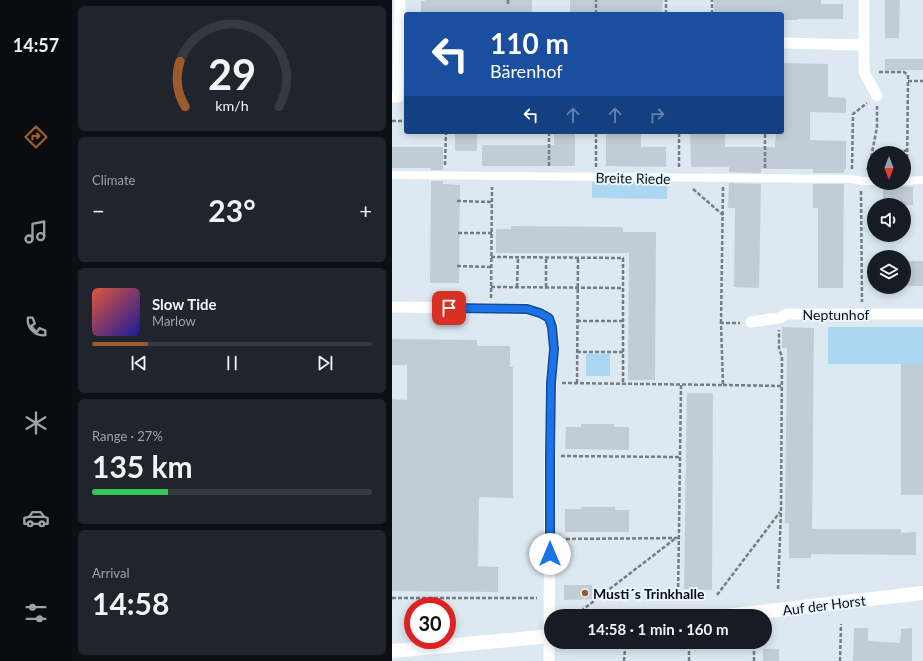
<!DOCTYPE html>
<html lang="en">
<head>
<meta charset="utf-8">
<style>
	body { margin:0; font-family:Lato,sans-serif; background:#20242c; color:#f1f3f6; height:100vh; display:flex; flex-direction:column; font-size:15px; white-space:nowrap }
	* { box-sizing:border-box; margin:0 }
	p { font-size:13px; color:#9ea1a6 }
	.icon { flex:none; width:22px; height:22px; fill:none; stroke:currentColor; stroke-width:2; stroke-linecap:round; stroke-linejoin:round }
	.map { position:relative; flex:1; overflow:hidden }
	.details { display:flex; flex-direction:column; gap:6px; padding:6px; background:#0d0f14; width:320px }
	.details>* { flex:none }
	.banner { position:absolute; left:12px; top:12px; width:380px; height:122px; border-radius:4px; box-shadow:0 2px 10px #0003; background:#1a4fa0; color:#fff; overflow:hidden }
	.needle { width:26px; rotate:180deg }
	.fabs { position:absolute; left:475px; top:146px; display:grid; gap:8px }
	.fabs a { display:grid; place-items:center; width:44px; height:44px; border-radius:50%; background:#171b24; box-shadow:0 2px 10px #0003; font-size:20px }
	.speed { position:absolute; left:12px; top:597px; display:flex; gap:8px; font-size:20px; font-weight:700; text-align:center }
	.speed>* { display:grid; place-content:center; width:52px; height:52px; border-radius:50%; background:#171b24; box-shadow:0 2px 10px #0003; line-height:1 }
	.speed .limit { border:6px solid #d22; background:#fff; color:#111 }
	.pin { position:absolute; display:grid; place-items:center; width:34px; height:34px; color:#fff; margin:-17px; border-radius:8px; box-shadow:0 2px 6px #0006 }
	.me { position:absolute; width:44px; margin:-22px; rotate:0deg; stroke-linejoin:round; filter:drop-shadow(0 0 3px #0008) }
	.turn { display:flex; align-items:center; gap:14px; height:84px; padding:0 20px; font-size:18px }
	.turn .icon { width:52px; height:52px; stroke-width:2.5 }
	.turn b { display:block; font-size:28px; line-height:34px }
	.lanes { display:flex; align-items:center; height:38px; padding:0 20px; background:#0003; justify-content:center; gap:20px; direction:ltr }
	.lanes .off { opacity:.35 }
	.big { font-size:30px; font-weight:700; line-height:1.1 }
	.details .tile { flex:1; display:flex; flex-direction:column; justify-content:center; gap:6px; min-width:0; padding:0 14px; border-radius:6px; background:#20242c }
	.details .dial { align-items:center; gap:0 }
	.dial svg { height:104px; overflow:visible; fill:none; stroke:#363941; stroke-width:7; stroke-linecap:round; text-anchor:middle }
	.dial text { fill:#f1f3f6; stroke:none }
	.song { display:flex; align-items:center; gap:12px }
	.cover { width:48px; height:48px; border-radius:6px; background:linear-gradient(135deg,hsl(10 70% 55%),hsl(240 70% 35%)) }
	.played { height:4px; border-radius:2px; background:linear-gradient(90deg,#9d5a2a 20%,#363941 20%) }
	.keys { display:flex; justify-content:space-around; direction:ltr }
	.heat { display:flex; justify-content:space-between; align-items:center; font-size:22px; direction:ltr }
	.charge { height:6px; border-radius:3px; background:linear-gradient(90deg,#34c759 27%,#363941 0) }
	.trip { position:absolute; left:152px; top:609px; width:228px; height:40px; border-radius:20px; background:#171b24; box-shadow:0 2px 10px #0003; font-weight:700; line-height:40px; text-align:center }
	main { display:flex; flex:1; min-height:0 }
	.menu { display:flex; flex-direction:column; width:72px; justify-content:space-around; align-items:center; background:#090b0e; color:#9ea1a6 }
	.menu .icon { width:28px; height:28px }
	.menu .on { color:#9d5a2a }
	.menu b { font-size:18px; color:#f1f3f6 }
	.map>svg:first-child { display:block }
	.green { fill:#acd7f2 }
	.building { fill:#c0cdd5 }
	.lines { fill:none; stroke-linecap:round; stroke-linejoin:round }
	.path { stroke:#747d82; stroke-width:2.5; stroke-dasharray:4 2; stroke-linecap:butt }
	.pedestrian { stroke:#fff; stroke-width:8 }
	.minor { stroke:#fff; stroke-width:11 }
	.tertiary { stroke:#fff; stroke-width:14 }
	.route-casing { stroke:#114b97; stroke-width:10 }
	.route { stroke:#1a73e8; stroke-width:7 }
	.poi-dot { fill:#9d5a2a; stroke:#e9f6ff; stroke-width:1.5 }
	.labels { text-anchor:middle; dominant-baseline:central; stroke-width:4; stroke-linejoin:round; paint-order:stroke }
	.street-label { font-size:14px; fill:#0c1013; stroke:#e9f6ff }
	.poi-label { font-size:14px; font-weight:bold; fill:#0c1013; stroke:#e9f6ff; text-anchor:start }
</style>
</head>
<body>
<main>
<nav class="menu">
<b>14:57</b>
<svg class="icon on" aria-label="directions" viewBox="0 0 24 24"><path d="M12 3l9 9-9 9-9-9zM9 14v-3h6M13 9l2 2-2 2"/></svg>
<svg class="icon" aria-label="music" viewBox="0 0 24 24"><path d="M9 18V5l10-2v13"/><circle cx="6" cy="18" r="3"/><circle cx="16" cy="16" r="3"/></svg>
<svg class="icon" aria-label="phone" viewBox="0 0 24 24"><path d="M5 4h4l2 5-3 2q2 4 5 5l2-3 5 2v4C11 20 4 13 5 4z"/></svg>
<svg class="icon" aria-label="climate" viewBox="0 0 24 24"><path d="M12 3v18M4 7l16 10M4 17L20 7"/></svg>
<svg class="icon" aria-label="car" viewBox="0 0 24 24"><path d="M5 17H2v-5l4-1 3-4h7l3 4 3 1v5h-3M9 17h6M6 11h13"/><circle cx="7" cy="17" r="2"/><circle cx="17" cy="17" r="2"/></svg>
<svg class="icon" aria-label="filters" viewBox="0 0 24 24"><path d="M4 7h16M4 17h16"/><circle cx="9" cy="7" r="2"/><circle cx="15" cy="17" r="2"/></svg>
</nav>
<section class="details">
<div class="tile dial"><svg viewBox="0 0 100 80">
<path d="M14 69A42 42 0 1 1 86 69"/>
<path d="M14 69A42 42 0 0 1 10 34" stroke="#9d5a2a"/>
<text x="50" y="56" font-size="32" font-weight="700">29</text>
<text x="50" y="72" font-size="11">km/h</text>
</svg></div>
<div class="tile"><p>Climate</p>
<div class="heat"><a>−</a><b class="big">23°</b><a>+</a></div>
</div>
<div class="tile">
<div class="song"><i class="cover"></i><div><b>Slow Tide</b><p>Marlow</p></div></div>
<div class="played"></div>
<div class="keys"><svg class="icon" aria-label="previous" viewBox="0 0 24 24"><path d="M18 5L8 12l10 7zM5 5v14"/></svg><svg class="icon" aria-label="pause" viewBox="0 0 24 24"><path d="M8 5v14M16 5v14"/></svg><svg class="icon" aria-label="next" viewBox="0 0 24 24"><path d="M6 5l10 7-10 7zM19 5v14"/></svg></div>
</div>
<div class="tile"><p>Range · 27%</p><b class="big">135 km</b><div class="charge"></div></div>
<div class="tile"><p>Arrival</p><b class="big">14:58</b></div>
</section>
<div class="map">
<svg width="531" height="661" viewBox="0 0 531 661">
	<rect width="100%" height="100%" fill="#dce9f1"/>
	<g class="green">
		<polygon points="200,182 276,183 275,199 200,198"/>
		<rect x="436" y="327" width="95" height="37"/>
		<rect x="194" y="354" width="24" height="22"/>
	</g>
	<g class="building">
		<polygon points="33,0 140,0 140,14 29,14 29,1 33,1"/>
		<polygon points="178,0 271,0 270,14 178,14"/>
		<polygon points="322,0 429,0 429,4 451,4 451,19 406,19 406,20 391,20 390,14 322,14"/>
		<polygon points="493,0 508,0 507,38 493,38"/>
		<rect x="493" y="59" width="38" height="11"/>
		<polygon points="390,63 436,64 436,97 454,98 454,113 418,112 418,140 454,141 454,169 452,169 452,173 421,173 421,169 369,169 369,173 337,172 337,167 299,167 298,132 333,132 333,147 383,147 384,132 390,132"/>
		<rect x="63" y="132" width="22" height="19"/>
		<polygon points="162,132 183,132 183,166 90,166 90,145 162,145"/>
		<polygon points="214,132 249,132 249,147 274,147 274,167 214,166"/>
		<polygon points="0,147 51,147 51,170 39,170 39,168 0,168"/>
		<polygon points="39,181 51,181 51,184 68,185 67,283 38,283"/>
		<polygon points="337,183 369,184 367,288 342,287 343,208 336,208"/>
		<polygon points="421,184 452,184 451,288 426,288 426,208 421,208"/>
		<polygon points="491,186 521,187 521,205 491,205"/>
		<polygon points="119,226 231,227 231,232 264,232 263,380 236,380 237,253 104,253 104,229 119,229"/>
		<polygon points="513,261 531,261 531,286 512,286"/>
		<polygon points="390,327 422,328 420,529 509,529 509,533 524,532 524,555 419,554 419,558 397,558 397,523 393,523 395,348 390,348"/>
		<polygon points="0,339 85,340 85,346 118,346 118,367 121,367 121,498 87,497 86,566 106,567 106,592 0,591 0,399 15,400 15,365 0,365"/>
		<rect x="509" y="364" width="22" height="131"/>
		<polygon points="295,393 321,393 320,590 292,589"/>
		<polygon points="189,424 222,424 222,427 237,427 237,450 173,449 174,427 189,427"/>
		<polygon points="189,507 223,507 223,510 237,510 237,532 173,532 173,509 189,509"/>
		<polygon points="172,585 200,585 200,599 172,600"/>
		<polygon points="462,628 476,628 476,641 508,643 509,629 520,628 520,661 461,661"/>
		<rect x="371" y="649" width="16" height="12"/>
	</g>
	<g class="lines">
		<g class="path">
			<polyline points="116,4 116,0"/>
			<polyline points="204,14 204,0"/>
			<polyline points="274,14 274,0"/>
			<polyline points="320,14 320,0"/>
			<polyline points="487,72 512,72 516,75 516,81 531,81"/>
			<polyline points="0,121 14,121"/>
			<polyline points="506,153 515,150"/>
			<polyline points="478,163 485,127 485,106"/>
			<polyline points="53,165 54,132"/>
			<polyline points="157,166 157,132"/>
			<polyline points="204,167 204,132"/>
			<polyline points="287,167 287,132"/>
			<polyline points="373,168 373,132"/>
			<polyline points="460,169 461,114 475,103"/>
			<polyline points="475,170 478,163 482,161"/>
			<polyline points="515,170 516,81"/>
			<polyline points="301,189 331,215"/>
			<polyline points="469,191 470,302"/>
			<polyline points="65,201 100,202"/>
			<polyline points="66,233 100,233"/>
			<polyline points="99,257 231,258 231,384"/>
			<polyline points="65,266 99,267"/>
			<polyline points="99,287 231,288"/>
			<polyline points="125,287 126,258"/>
			<polyline points="154,287 154,257"/>
			<polyline points="99,298 100,187"/>
			<polyline points="185,321 231,321"/>
			<polyline points="329,323 331,187"/>
			<polyline points="185,352 231,352"/>
			<polyline points="170,383 331,385 329,323 348,323"/>
			<polyline points="185,383 186,257"/>
			<polyline points="331,385 390,386"/>
			<polyline points="169,456 288,457"/>
			<polyline points="168,539 284,538"/>
			<polyline points="386,589 389,511 390,357 387,348 387,330"/>
			<polyline points="325,595 388,512"/>
			<polyline points="0,598 145,598"/>
			<polyline points="48,598 48,606"/>
			<polyline points="286,599 289,385"/>
			<polyline points="189,611 284,538 288,538"/>
			<polyline points="232,661 233,649"/>
			<polyline points="297,661 297,642"/>
			<polyline points="362,661 362,642"/>
			<polyline points="448,661 449,624"/>
		</g>
		<g class="pedestrian">
			<polyline points="0,175 460,179 471,181 482,181"/>
			<polyline points="512,181 531,180"/>
		</g>
		<g class="minor">
			<polyline points="472,0 472,72 485,96"/>
			<polyline points="390,43 471,45"/>
			<polyline points="0,97 6,97 8,0"/>
			<polyline points="0,307 135,309 148,313 157,318 161,327 162,349 159,383 158,456 157,661"/>
			<polyline points="359,322 387,318 395,314 531,314"/>
		</g>
		<g class="tertiary">
			<polyline points="333,616 531,593"/>
			<polyline points="0,651 159,636"/>
		</g>
	</g>
	<g class="lines">
		<g class="route-casing">
			<polyline id="route" points="57,308 135,309 148,313 157,318 160,327 162,349 159,383 158,456 158,554"/>
		</g>
		<use href="#route" class="route"/>
	</g>
	<circle class="poi-dot" cx="193" cy="593" r="4"/>
	<g class="labels">
		<g class="street-label">
			<text transform="translate(241 178) rotate(1)">Breite Riede</text>
			<text x="444" y="314">Neptunhof</text>
			<text transform="translate(432 605) rotate(-7)">Auf der Horst</text>
		</g>
		<g class="poi-label">
			<text x="201" y="593">Musti´s Trinkhalle</text>
		</g>
	</g>
</svg>
<div class="fabs">
<a><svg class="needle" viewBox="-14 -14 28 28"><path d="M0-13l5 13h-10z" fill="#e53935"/><path d="M0 13l5-13h-10z" fill="#9ea1a6"/></svg></a>
<a><svg class="icon" aria-label="sound" viewBox="0 0 24 24"><path d="M4 9h4l5-4v14l-5-4H4zM17 9q2 3 0 6"/></svg></a>
<a><svg class="icon" aria-label="layers" viewBox="0 0 24 24"><path d="M12 4l9 5-9 5-9-5zM3 14l9 5 9-5"/></svg></a>
</div>
<div class="speed"><div class="limit">30</div></div>
<div class="pin" style="left:57px;top:308px;background:#d93025"><svg class="icon" aria-label="arrive" viewBox="0 0 24 24"><path d="M6 21V4h12l-3 4 3 4H6"/></svg></div>
<svg class="me" style="left:158px;top:554px" viewBox="-20 -20 40 40"><circle r="19" fill="#fff"/><path d="M0-13L10 11 0 6-10 11z" fill="#1a73e8"/></svg>
<div class="trip">14:58 · 1 min · 160 m</div>
<div class="banner">
<div class="turn"><svg class="icon" aria-label="left" viewBox="0 0 24 24"><path d="M17 20v-9H6M10 6l-5 5 5 5"/></svg><div><b>110 m</b>Bärenhof</div></div>
<div class="lanes"><svg class="icon" aria-label="left" viewBox="0 0 24 24"><path d="M17 20v-9H6M10 6l-5 5 5 5"/></svg><svg class="icon off" aria-label="ahead" viewBox="0 0 24 24"><path d="M12 20V5M6 11l6-6 6 6"/></svg><svg class="icon off" aria-label="ahead" viewBox="0 0 24 24"><path d="M12 20V5M6 11l6-6 6 6"/></svg><svg class="icon off" aria-label="right" viewBox="0 0 24 24"><path d="M7 20v-9h11M14 6l5 5-5 5"/></svg></div>
</div>
</div>
</main>
</body>
</html>
